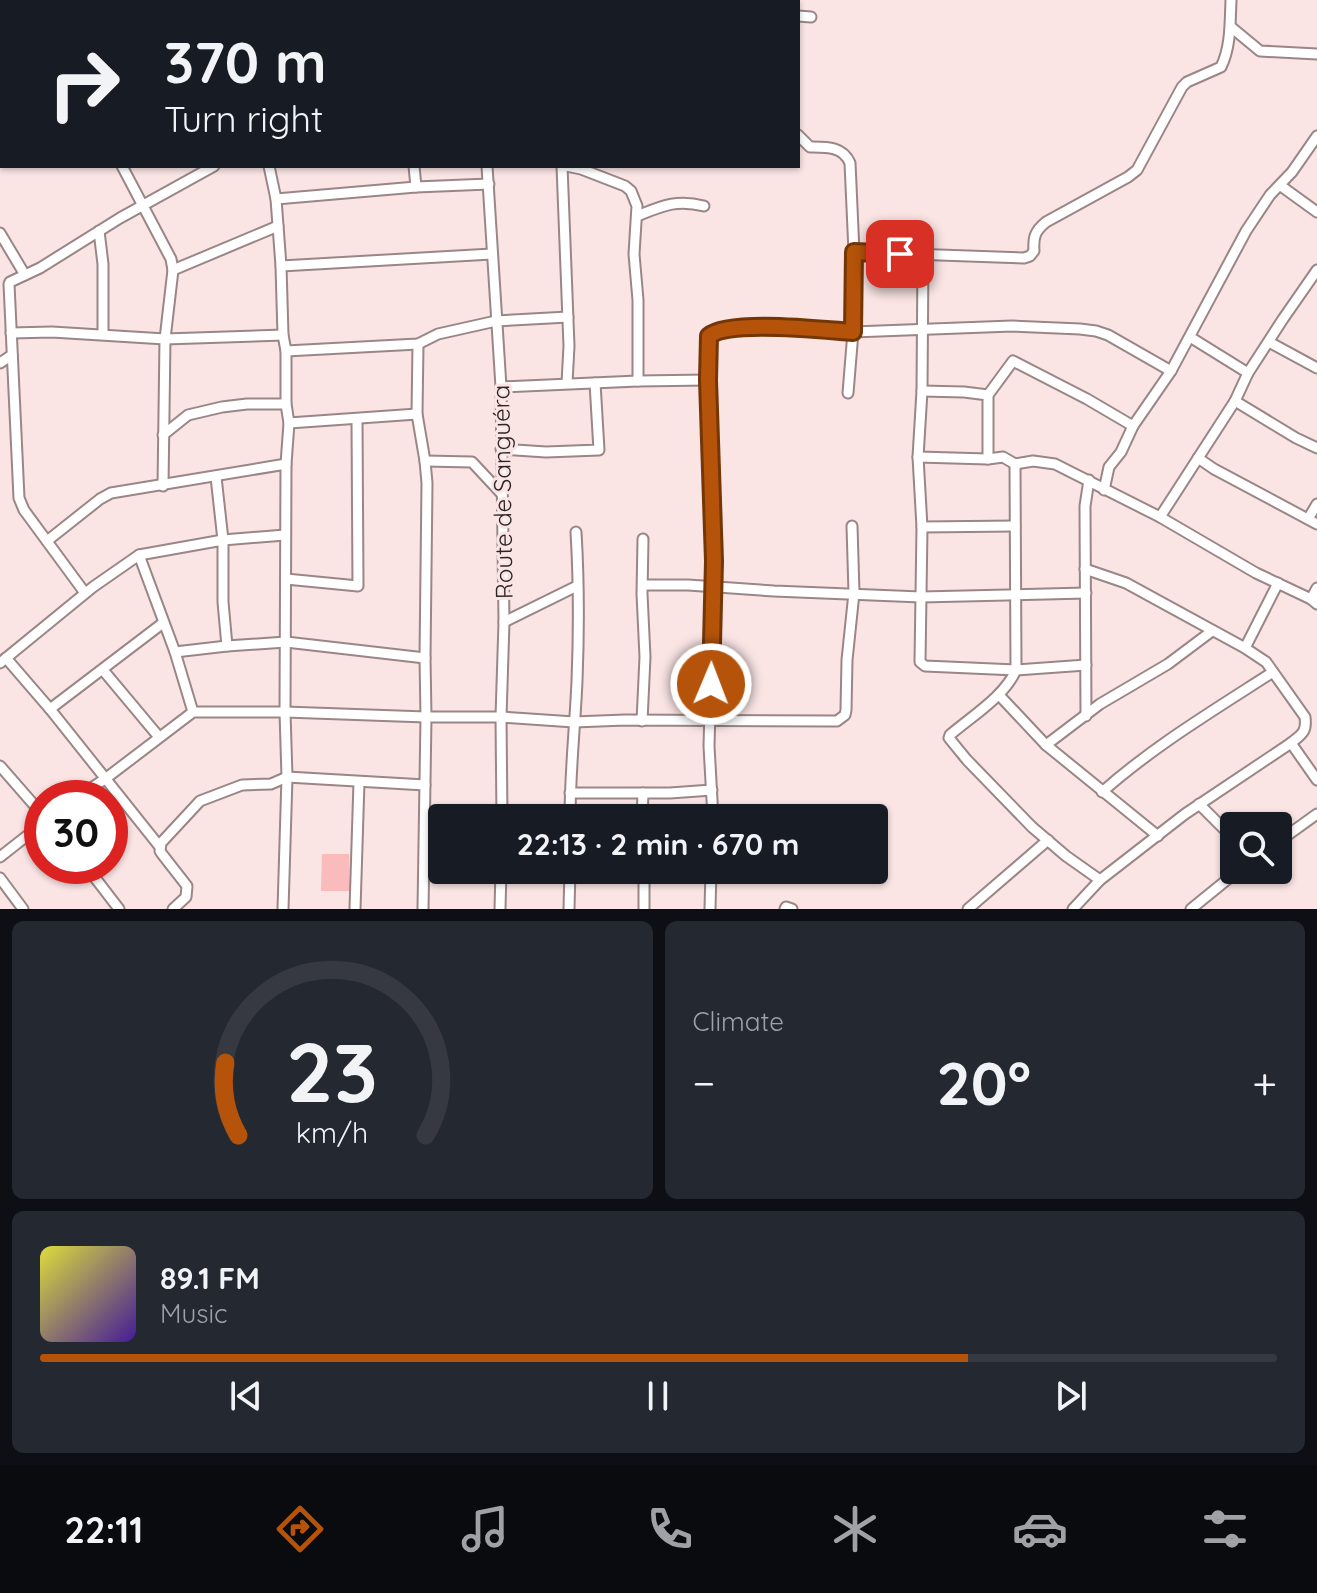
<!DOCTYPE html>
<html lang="en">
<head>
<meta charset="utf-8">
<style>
	body { margin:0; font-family:Quicksand,sans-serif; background:#242831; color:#f1f3f6; height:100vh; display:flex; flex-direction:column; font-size:30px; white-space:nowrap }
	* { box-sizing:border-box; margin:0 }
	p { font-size:26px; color:#9ea1a6 }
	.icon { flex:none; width:44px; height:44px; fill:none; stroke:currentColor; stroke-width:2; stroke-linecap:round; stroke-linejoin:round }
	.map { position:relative; height:909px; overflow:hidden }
	.panel { display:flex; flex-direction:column; gap:12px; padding:12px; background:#0d0f14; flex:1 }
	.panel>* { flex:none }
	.guide { position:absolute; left:0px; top:0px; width:800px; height:168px; box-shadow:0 2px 6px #0004; background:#171b24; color:#f1f3f6; overflow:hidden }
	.fabs { position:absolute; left:1220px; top:812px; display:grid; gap:16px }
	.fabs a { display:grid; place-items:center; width:72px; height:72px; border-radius:8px; background:#171b24; box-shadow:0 2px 6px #0004; font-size:40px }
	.speed { position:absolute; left:24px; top:780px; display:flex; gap:16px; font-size:40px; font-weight:700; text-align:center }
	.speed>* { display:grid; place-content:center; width:104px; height:104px; border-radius:50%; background:#171b24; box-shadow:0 2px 6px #0004; line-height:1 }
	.speed .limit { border:12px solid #d22; background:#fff; color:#111 }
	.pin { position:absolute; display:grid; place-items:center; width:68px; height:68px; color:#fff; margin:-34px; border-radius:16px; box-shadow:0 4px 12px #0006 }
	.me { position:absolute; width:88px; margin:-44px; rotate:1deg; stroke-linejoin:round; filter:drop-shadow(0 0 6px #0008) }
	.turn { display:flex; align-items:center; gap:28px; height:168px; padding:0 32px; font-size:36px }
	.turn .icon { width:104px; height:104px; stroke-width:2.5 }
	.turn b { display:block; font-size:56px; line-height:68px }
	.big { font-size:60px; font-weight:700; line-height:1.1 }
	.panel .tile { flex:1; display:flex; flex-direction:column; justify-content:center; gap:12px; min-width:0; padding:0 28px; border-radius:12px; background:#242831 }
	.panel .dial { align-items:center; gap:0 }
	.dial svg { height:208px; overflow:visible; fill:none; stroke:#363941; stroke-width:7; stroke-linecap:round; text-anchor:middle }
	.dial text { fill:#f1f3f6; stroke:none }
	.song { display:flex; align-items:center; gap:24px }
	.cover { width:96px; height:96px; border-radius:12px; background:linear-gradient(135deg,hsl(60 70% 55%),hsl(260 70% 35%)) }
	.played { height:8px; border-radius:4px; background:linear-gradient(90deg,#b45309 75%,#363941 75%) }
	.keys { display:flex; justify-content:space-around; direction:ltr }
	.heat { display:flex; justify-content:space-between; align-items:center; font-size:44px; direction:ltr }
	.panel .tiles { flex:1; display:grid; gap:12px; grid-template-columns:1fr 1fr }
	.tile:last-child { grid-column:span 2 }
	.trip { position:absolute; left:428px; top:804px; width:460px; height:80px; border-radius:8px; background:#171b24; box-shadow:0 2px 6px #0004; font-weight:700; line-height:80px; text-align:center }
	.tab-bar { display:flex; height:128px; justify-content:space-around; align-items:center; background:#090b0e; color:#9ea1a6 }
	.tab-bar .icon { width:56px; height:56px }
	.tab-bar .current { color:#b45309 }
	.tab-bar b { font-size:36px; color:#f1f3f6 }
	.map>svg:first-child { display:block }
	.green { fill:#fabbbc }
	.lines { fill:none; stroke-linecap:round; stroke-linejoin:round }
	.minor-casing { stroke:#9a8686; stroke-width:13 }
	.minor { stroke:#fff; stroke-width:9 }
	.route-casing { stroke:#753606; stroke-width:20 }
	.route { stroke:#b45309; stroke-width:14 }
	.labels { text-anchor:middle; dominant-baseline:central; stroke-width:6; stroke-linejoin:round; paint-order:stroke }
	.street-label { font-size:24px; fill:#2d2525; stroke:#fae4e4 }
</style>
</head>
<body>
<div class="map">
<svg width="1317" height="909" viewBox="0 0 1317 909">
	<rect width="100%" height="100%" fill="#fae4e4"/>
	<polygon class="green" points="322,854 349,854 350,891 321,891"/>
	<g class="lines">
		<g class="minor-casing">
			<g id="minor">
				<polyline points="30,0 31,2"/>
				<polyline points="191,0 192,2"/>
				<polyline points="336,0 336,2"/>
				<polyline points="472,0 473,2"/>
				<polyline points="668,0 670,2"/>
				<polyline points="221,2 225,0"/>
				<polyline points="375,2 378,0"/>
				<polyline points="569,2 571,0"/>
				<polyline points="798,16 811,17"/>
				<polyline points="1231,27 1260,51 1317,54"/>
				<polyline points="0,62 2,61"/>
				<path d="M798,135L810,147C826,147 843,146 850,163L854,252L853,332L848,393"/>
				<polyline points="0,142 2,141"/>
				<polyline points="122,166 171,259 173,270 165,339 163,486"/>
				<polyline points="269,166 276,199 281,266 283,335 286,351 286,404 289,423 286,464 285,712 287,777 283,909"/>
				<polyline points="414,166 416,187"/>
				<polyline points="487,166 501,387 504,622 501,717 502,818"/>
				<polyline points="562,166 569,346 567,383"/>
				<polyline points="566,166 581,169 625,186 631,191 637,206 634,254 638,300 638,381"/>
				<polyline points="1281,186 1317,212"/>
				<polyline points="276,199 416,187 489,184"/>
				<path d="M637,216C662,206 676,199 704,206"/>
				<polyline points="99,231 103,264 103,334"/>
				<polyline points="0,233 25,275"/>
				<path d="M854,252L1024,258L1030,256L1034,251C1033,237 1035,231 1046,222L1128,177L1137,170L1182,87L1187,82L1221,67C1231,47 1230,22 1231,0"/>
				<polyline points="923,254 922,391 918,457 922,527 920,662 925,666 1016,670 1086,665"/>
				<polyline points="281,266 492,254"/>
				<polyline points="173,270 278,226"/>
				<polyline points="11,333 52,332 165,339 283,335"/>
				<polyline points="1190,337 1248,373"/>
				<polyline points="1269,342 1317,368"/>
				<polyline points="418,344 417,414 425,461 427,483 425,658 426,717 423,909"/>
				<polyline points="286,351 418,344 438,334 496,321 568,317"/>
				<polyline points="0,363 12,355"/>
				<polyline points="501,387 638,381 708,380"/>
				<polyline points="922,391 964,392 988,395"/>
				<polyline points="1235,401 1296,438 1317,448"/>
				<polyline points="289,423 417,414"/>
				<polyline points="163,435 188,415 222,407 247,404 286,404"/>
				<polyline points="501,449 546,452 599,450 595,383"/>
				<polyline points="918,457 988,459 1003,457 1015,464 1033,461 1055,464 1160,517 1256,573 1311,599 1317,604"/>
				<polyline points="1198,458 1214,469 1317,524"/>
				<polyline points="988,459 988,395 1013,361 1087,399 1133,426"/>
				<polyline points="425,461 472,462 501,493"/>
				<path d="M1015,464L1016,670C1004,697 972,716 950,735L949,738L967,760L1032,827L1066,856L1100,880"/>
				<polyline points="216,477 223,540 223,602 227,646"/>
				<polyline points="1104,490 1109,467 1121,452 1133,426 1171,371 1246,231 1270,195 1292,172 1317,136"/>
				<polyline points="1160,517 1235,401 1248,373 1283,319 1317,270"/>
				<polyline points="1308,519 1317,504"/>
				<polyline points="922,527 1015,526"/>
				<polyline points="47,541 100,499 111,493 286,464"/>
				<polyline points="139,555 175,652 193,712"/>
				<path d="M1085,569L1126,583L1245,648L1266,662L1305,717C1307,732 1302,734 1291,743L1317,780"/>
				<polyline points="286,579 358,586 357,420"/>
				<polyline points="643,585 688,585 774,591 921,597 1086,593"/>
				<polyline points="85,593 24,510 19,498 9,284 10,282 40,268 120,218 214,166"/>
				<polyline points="1311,599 1317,588"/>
				<polyline points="504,622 577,586"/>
				<polyline points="1245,648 1278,583"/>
				<polyline points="175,652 227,646 286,642 425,658"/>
				<polyline points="6,658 50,709 160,847"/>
				<polyline points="0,663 93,587 139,555 223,540 285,535"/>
				<polyline points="103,670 159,737"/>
				<polyline points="999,695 1046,745 1158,836"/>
				<polyline points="50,709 163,623"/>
				<polyline points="1086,716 1085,506 1089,480"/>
				<polyline points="642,721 645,657 642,594 643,539"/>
				<polyline points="1046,745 1100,704 1168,664 1212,631"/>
				<polyline points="0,766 42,814"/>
				<path d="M1102,792C1154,746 1214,710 1273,672"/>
				<polyline points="570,793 670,793 712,790"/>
				<polyline points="76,798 105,779 193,712 285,712 426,717 501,717 574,722 625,720 837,721 845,715 846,710 847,660 854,593 852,526"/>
				<polyline points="1199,804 1234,839"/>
				<path d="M570,818C570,772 575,727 577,681C579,631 579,582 576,532"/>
				<polyline points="642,818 643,793"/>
				<polyline points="713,818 709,746 714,561 708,380 710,334 715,332 735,328 792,328 853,332 1012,326 1080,329 1096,331 1108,335 1171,371"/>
				<polyline points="425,839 442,839"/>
				<polyline points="1278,842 1317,814"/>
				<polyline points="0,857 42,824"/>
				<polyline points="86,866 119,909"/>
				<polyline points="644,870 644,909"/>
				<polyline points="0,878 23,909"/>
				<polyline points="173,909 186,897 187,886 162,854 160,851 161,843 200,801 242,785 271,784 287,777 425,785"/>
				<polyline points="355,909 359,782"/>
				<polyline points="500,909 501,870"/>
				<polyline points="569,909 570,870"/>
				<polyline points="710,909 711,870"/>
				<polyline points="785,909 786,907 792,909"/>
				<polyline points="968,909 1048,840"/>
				<polyline points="1073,909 1100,880 1185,814 1291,743"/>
				<polyline points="1191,909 1239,870"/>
			</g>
		</g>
		<use href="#minor" class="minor"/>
	</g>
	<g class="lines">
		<g class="route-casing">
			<path id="route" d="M711,684L714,561L708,380L709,336C729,319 824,330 853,332L854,252L900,254"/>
		</g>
		<use href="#route" class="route"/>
	</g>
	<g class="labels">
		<g class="street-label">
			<text transform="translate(502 492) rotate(-91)">Route de Sanguéra</text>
		</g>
	</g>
</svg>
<div class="fabs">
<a><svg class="icon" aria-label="search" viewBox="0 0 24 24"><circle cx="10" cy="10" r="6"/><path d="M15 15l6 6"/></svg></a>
</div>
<div class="speed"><div class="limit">30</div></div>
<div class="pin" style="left:900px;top:254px;background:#d93025"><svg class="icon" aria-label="arrive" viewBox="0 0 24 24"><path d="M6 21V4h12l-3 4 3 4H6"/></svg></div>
<svg class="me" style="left:711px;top:684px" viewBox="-20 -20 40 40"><circle r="17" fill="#b45309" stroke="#fff" stroke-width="3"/><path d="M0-11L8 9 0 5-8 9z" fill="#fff"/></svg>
<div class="trip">22:13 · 2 min · 670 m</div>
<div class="guide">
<div class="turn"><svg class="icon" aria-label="right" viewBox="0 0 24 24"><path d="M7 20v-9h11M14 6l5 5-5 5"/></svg><div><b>370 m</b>Turn right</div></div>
</div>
</div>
<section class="panel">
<div class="tiles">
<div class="tile dial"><svg viewBox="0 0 100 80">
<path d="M14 69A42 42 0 1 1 86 69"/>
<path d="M14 69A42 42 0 0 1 9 41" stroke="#b45309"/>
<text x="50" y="56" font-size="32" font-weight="700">23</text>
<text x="50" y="72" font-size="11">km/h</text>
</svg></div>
<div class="tile"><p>Climate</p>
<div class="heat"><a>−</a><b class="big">20°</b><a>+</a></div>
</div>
<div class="tile">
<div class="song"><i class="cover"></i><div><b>89.1 FM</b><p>Music</p></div></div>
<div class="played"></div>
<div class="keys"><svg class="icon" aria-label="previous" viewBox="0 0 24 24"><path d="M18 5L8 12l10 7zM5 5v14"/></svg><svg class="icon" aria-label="pause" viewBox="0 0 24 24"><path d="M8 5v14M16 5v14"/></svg><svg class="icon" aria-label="next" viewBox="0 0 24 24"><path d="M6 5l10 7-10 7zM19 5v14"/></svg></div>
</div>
</div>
</section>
<nav class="tab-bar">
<b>22:11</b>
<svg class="icon current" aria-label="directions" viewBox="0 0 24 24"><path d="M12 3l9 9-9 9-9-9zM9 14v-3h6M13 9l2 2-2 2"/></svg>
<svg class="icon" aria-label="music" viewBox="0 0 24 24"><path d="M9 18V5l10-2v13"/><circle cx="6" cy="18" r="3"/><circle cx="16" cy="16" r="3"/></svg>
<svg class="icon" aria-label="phone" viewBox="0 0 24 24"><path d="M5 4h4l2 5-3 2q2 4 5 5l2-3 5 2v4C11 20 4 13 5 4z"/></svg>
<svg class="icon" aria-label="climate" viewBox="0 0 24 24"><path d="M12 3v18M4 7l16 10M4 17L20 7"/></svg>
<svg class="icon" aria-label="car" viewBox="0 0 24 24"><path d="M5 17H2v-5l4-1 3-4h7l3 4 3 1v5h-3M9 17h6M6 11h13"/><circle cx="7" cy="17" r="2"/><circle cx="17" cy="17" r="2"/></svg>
<svg class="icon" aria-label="filters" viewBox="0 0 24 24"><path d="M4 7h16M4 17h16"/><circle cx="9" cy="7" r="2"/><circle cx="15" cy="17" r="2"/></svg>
</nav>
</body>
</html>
